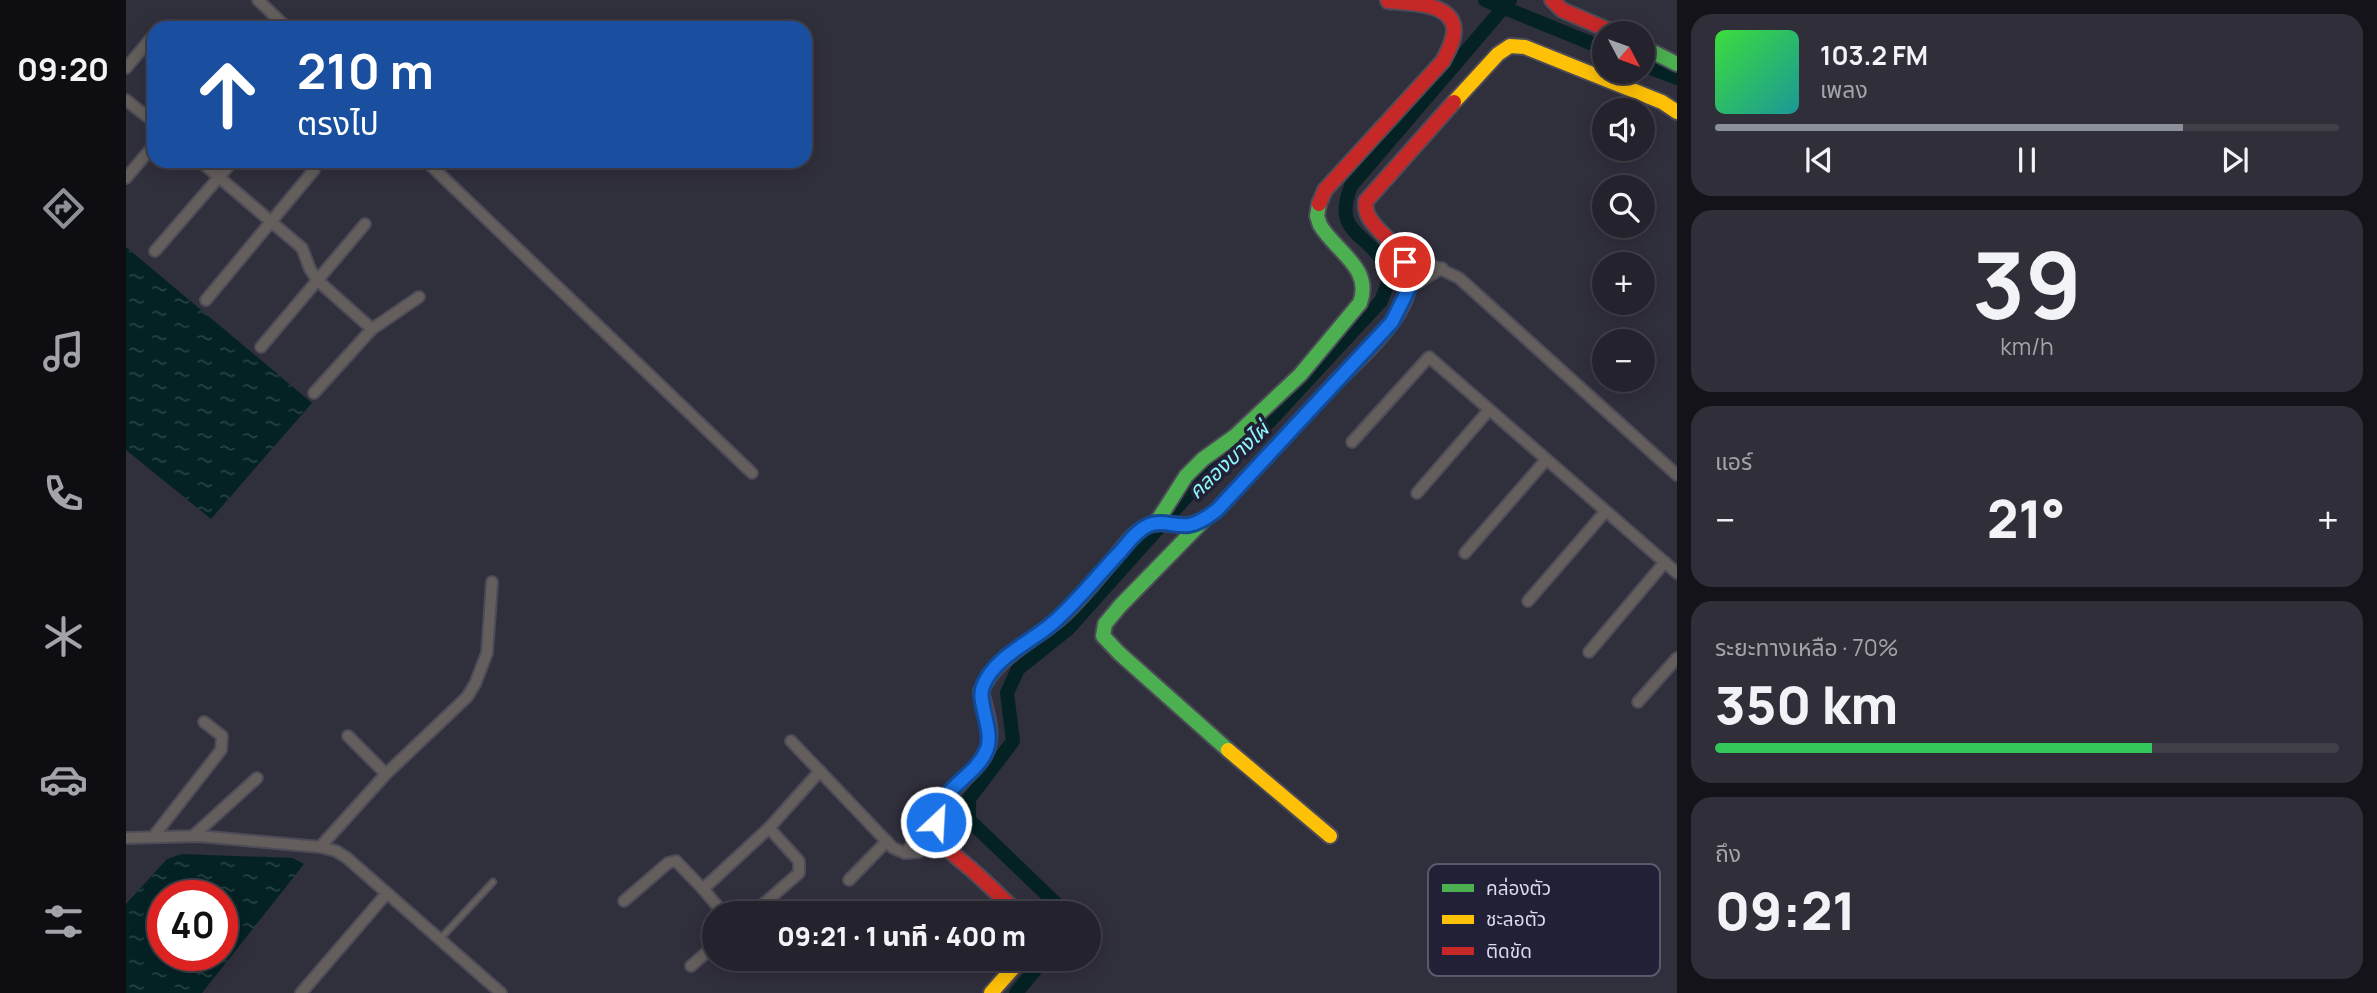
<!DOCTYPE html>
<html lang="th">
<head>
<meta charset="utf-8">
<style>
	body { margin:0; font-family:Manrope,"Noto Sans Thai",sans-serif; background:#302f39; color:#f1f3f6; height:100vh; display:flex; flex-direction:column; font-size:26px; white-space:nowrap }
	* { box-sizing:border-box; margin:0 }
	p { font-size:23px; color:#a3a4aa }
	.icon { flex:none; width:38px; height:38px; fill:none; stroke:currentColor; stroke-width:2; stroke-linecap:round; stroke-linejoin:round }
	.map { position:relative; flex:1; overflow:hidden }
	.details { display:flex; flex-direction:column; gap:14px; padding:14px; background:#141319; width:700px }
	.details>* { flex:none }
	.hud { position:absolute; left:21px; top:21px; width:665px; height:147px; border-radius:21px; box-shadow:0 4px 18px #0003,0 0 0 2px #414049; background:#1a4fa0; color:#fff; overflow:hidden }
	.needle { width:46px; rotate:131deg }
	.buttons { position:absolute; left:1466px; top:21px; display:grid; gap:14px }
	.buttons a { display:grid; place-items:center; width:63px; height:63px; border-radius:50%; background:#24232d; box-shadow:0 4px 18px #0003,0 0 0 2px #414049; font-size:35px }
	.speed { position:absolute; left:21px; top:880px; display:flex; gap:14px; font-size:35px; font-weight:700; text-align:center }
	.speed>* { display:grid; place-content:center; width:91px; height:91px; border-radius:50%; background:#24232d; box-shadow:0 4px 18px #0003,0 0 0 2px #414049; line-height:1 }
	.speed .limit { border:10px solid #d22; background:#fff; color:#111 }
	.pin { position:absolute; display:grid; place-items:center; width:60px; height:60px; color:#fff; margin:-30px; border:4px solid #fff; border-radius:50%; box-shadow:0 2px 7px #0007 }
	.me { position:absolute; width:77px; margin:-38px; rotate:25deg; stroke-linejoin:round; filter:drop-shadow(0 0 5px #0008) }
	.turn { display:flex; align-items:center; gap:24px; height:147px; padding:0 35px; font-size:32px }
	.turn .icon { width:91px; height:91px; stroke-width:2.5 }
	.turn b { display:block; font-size:49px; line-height:60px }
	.big { font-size:52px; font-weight:800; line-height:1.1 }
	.details .card { flex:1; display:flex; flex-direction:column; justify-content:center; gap:10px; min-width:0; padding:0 24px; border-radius:21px; background:#302f39 }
	.details .dial { align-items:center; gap:0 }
	.dial b { font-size:91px; line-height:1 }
	.song { display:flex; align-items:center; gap:21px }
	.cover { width:84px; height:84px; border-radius:10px; background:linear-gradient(135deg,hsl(120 70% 55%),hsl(180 70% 35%)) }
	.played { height:7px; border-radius:4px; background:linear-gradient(90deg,#8c9099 75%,#414049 75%) }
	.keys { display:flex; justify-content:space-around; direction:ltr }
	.heat { display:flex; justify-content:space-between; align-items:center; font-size:38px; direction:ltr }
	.charge { height:10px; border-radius:5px; background:linear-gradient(90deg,#34c759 70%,#414049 0) }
	.trip { position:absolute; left:576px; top:901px; width:399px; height:70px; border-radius:35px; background:#24232d; box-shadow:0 4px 18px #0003,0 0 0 2px #414049; font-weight:800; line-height:70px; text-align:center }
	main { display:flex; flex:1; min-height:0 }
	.dock { display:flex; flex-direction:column; width:126px; justify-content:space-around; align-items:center; background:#0e0e12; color:#a3a4aa }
	.dock .icon { width:49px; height:49px }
	.dock .on { color:#8c9099 }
	.dock b { font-size:32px; color:#f1f3f6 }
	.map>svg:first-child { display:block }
	.water { fill:url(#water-ripples); fill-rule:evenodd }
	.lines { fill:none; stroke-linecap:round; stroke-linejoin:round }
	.canal { stroke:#042224; stroke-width:14 }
	.lane-casing { stroke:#4c4b57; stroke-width:9 }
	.street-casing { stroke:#4c4b57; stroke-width:14 }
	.fast-casing { stroke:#4c4b57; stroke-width:18 }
	.slow-casing { stroke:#4c4b57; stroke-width:18 }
	.jam-casing { stroke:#4c4b57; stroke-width:18 }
	.lane { stroke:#645e5c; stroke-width:5 }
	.street { stroke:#645e5c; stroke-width:10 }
	.fast { stroke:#4caf50; stroke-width:14 }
	.slow { stroke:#ffc107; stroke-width:14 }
	.jam { stroke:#c62828; stroke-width:14 }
	.route-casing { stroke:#114b97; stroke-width:18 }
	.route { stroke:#1a73e8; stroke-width:12 }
	.labels { text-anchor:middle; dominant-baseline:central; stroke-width:7; stroke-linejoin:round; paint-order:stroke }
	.water-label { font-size:21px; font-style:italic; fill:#8ef7f7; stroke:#212036 }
	.key { fill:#212036; stroke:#59586c; stroke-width:2 }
	.key-label { font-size:19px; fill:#dbdbeb }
</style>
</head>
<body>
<main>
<nav class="dock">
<b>09:20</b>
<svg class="icon on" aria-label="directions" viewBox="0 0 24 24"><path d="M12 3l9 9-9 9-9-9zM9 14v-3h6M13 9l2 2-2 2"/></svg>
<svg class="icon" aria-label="music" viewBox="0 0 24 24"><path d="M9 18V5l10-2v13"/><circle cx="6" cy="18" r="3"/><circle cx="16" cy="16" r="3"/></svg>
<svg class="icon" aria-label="phone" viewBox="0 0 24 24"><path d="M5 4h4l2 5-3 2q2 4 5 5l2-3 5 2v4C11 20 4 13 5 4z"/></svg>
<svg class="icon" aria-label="climate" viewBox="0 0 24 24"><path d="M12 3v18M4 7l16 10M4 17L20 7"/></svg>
<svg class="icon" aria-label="car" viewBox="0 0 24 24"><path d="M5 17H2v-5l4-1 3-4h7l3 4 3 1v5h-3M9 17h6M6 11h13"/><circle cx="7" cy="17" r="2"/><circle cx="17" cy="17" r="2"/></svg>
<svg class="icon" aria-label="filters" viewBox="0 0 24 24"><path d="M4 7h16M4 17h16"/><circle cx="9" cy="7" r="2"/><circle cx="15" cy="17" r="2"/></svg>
</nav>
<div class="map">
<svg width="1551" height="993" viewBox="0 0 1551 993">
	<defs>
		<pattern id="water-ripples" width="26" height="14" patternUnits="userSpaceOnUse" patternTransform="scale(1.75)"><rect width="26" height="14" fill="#042224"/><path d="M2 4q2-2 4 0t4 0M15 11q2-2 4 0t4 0" fill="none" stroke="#284244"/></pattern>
	</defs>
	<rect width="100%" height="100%" fill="#302f3c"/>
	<g class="water">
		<polygon points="0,247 186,403 85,519 0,450"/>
		<path d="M56,854L167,858L178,864L76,993H0V904L41,859ZM37,896H96V956H37Z"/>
	</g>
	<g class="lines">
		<g class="canal">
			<polyline points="1359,0 1479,49"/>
			<polyline points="1517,65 1551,78"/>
			<path d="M941,914L843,820V799L887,741L881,693L892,669L942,629L1070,486L1143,422L1255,301L1264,278C1262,273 1260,266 1258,262C1237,231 1207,232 1225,186L1384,0"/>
			<polyline points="890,993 918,959"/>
		</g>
		<g class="lane-casing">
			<polyline id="lane" points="314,939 367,882"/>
		</g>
		<g class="street-casing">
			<g id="street">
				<polyline points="132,0 161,28"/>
				<polyline points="0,68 27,36"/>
				<polyline points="0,100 28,122"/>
				<polyline points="74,161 176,248 184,269 191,280 246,329"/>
				<polyline points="300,161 626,473"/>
				<polyline points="0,178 28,145"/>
				<polyline points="1272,249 1333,278 1551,475"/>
				<polyline points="29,251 107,161"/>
				<polyline points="1283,288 1316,268"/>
				<polyline points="80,300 188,170"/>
				<polyline points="135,347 239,224"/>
				<polyline points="188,393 246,329 293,297"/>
				<polyline points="1226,442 1303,357 1551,573"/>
				<polyline points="1291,493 1363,410"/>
				<polyline points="1339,553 1420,460"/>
				<polyline points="1402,601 1479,512"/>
				<polyline points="1463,652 1539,562"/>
				<polyline points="1512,702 1551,658"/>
				<polyline points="222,736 260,774"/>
				<polyline points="665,741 767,848 779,853"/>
				<polyline points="810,826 788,842 779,853 793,852 814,838"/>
				<polyline points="67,836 131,778"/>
				<polyline points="27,837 95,750 96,736 78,722"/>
				<polyline points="0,838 73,836 194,847 210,851 221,858 375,993"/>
				<polyline points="194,847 260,774 341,697 349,684 361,653 366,582"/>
				<polyline points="723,880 761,841"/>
				<polyline points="577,889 598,914"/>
				<polyline points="498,901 542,863 550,861 577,889 643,828 694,771"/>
				<polyline points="626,914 673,873 673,861 643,828"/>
				<polyline points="565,966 588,946"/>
				<polyline points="175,993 261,893"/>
			</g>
		</g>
		<g class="fast-casing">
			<g id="fast">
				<polyline points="1517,47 1551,64"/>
				<polyline points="1077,521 994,606 979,624 977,636 993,653 1102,750"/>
				<path d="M1030,523L1060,476L1077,459L1109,436L1174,375L1234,303C1247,268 1210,252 1194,225L1191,216L1193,204"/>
			</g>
		</g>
		<g class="slow-casing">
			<g id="slow">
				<polyline points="1328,102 1372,54 1384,46 1399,47 1536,102 1551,112"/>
				<path d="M987,560C997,548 1008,531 1023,525C1036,520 1048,526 1061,525C1073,524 1082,517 1091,510L1208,384"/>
				<polyline points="1102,750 1204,836"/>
				<polyline points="865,993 895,959"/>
			</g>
		</g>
		<g class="jam-casing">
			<g id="jam">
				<polyline points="1426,0 1436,10 1489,33"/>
				<path d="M1193,204L1199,190L1317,61C1322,51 1328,41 1328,30C1327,2 1282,3 1262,1"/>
				<path d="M1208,384C1233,358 1288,313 1283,274C1280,256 1265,242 1252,229C1245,221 1238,213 1240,201L1328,102"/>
				<path d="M893,914C877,899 862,884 845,869C836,861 825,854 818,844C788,801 849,782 861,750C868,732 859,709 855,691C871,655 907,642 935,617C954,600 970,579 987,560"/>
			</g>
		</g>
		<use href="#lane" class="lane"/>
		<use href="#street" class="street"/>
		<use href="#fast" class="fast"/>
		<use href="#slow" class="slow"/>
		<use href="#jam" class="jam"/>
	</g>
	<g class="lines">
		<g class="route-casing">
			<path id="route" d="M810,822C813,786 850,778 861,749C868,730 850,700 857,686C869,656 906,642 928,622C952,601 972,575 994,552C1002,543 1010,531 1021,526C1035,519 1049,527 1063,525C1074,523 1083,516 1091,510L1266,322L1283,288L1279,262"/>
		</g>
		<use href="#route" class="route"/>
	</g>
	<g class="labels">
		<g class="water-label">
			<text transform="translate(1102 460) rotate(-43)">คลองบางไผ่</text>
		</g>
	</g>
	<rect x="1302" y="864" width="232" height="112" rx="10" class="key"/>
	<rect x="1316" y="884" width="32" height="8" fill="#4caf50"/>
	<rect x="1316" y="915" width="32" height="9" fill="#ffc107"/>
	<rect x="1316" y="947" width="32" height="8" fill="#c62828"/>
	<g class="key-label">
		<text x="1360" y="895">คล่องตัว</text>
		<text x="1360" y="926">ชะลอตัว</text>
		<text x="1360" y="958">ติดขัด</text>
	</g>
</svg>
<div class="buttons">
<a><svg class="needle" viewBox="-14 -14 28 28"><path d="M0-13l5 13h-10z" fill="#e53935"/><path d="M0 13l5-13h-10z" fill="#a3a4aa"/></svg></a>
<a><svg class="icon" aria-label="sound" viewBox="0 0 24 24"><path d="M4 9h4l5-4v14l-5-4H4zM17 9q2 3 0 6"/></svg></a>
<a><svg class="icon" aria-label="search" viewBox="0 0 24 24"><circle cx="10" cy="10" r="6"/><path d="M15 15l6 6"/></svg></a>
<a>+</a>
<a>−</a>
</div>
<div class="speed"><div class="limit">40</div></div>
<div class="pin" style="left:1279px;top:262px;background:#d93025"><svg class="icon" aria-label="arrive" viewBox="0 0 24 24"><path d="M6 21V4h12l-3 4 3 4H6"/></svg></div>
<svg class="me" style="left:810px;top:822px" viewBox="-20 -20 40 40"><circle r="17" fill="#1a73e8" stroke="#fff" stroke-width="3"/><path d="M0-11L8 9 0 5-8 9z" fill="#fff"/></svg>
<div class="trip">09:21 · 1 นาที · 400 m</div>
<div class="hud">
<div class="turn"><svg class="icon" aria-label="ahead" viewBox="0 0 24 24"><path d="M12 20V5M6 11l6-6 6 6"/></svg><div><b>210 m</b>ตรงไป</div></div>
</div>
</div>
<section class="details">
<div class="card">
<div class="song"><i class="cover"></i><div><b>103.2 FM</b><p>เพลง</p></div></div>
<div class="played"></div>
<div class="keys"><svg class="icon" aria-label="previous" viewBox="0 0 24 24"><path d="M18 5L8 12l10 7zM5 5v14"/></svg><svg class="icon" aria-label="pause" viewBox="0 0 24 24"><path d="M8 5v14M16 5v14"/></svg><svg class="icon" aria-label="next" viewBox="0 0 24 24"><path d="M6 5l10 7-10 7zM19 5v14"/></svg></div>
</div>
<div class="card dial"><b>39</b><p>km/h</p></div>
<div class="card"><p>แอร์</p>
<div class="heat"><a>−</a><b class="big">21°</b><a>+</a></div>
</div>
<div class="card"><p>ระยะทางเหลือ · 70%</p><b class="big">350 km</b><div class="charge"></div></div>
<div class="card"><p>ถึง</p><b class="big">09:21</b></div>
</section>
</main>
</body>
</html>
